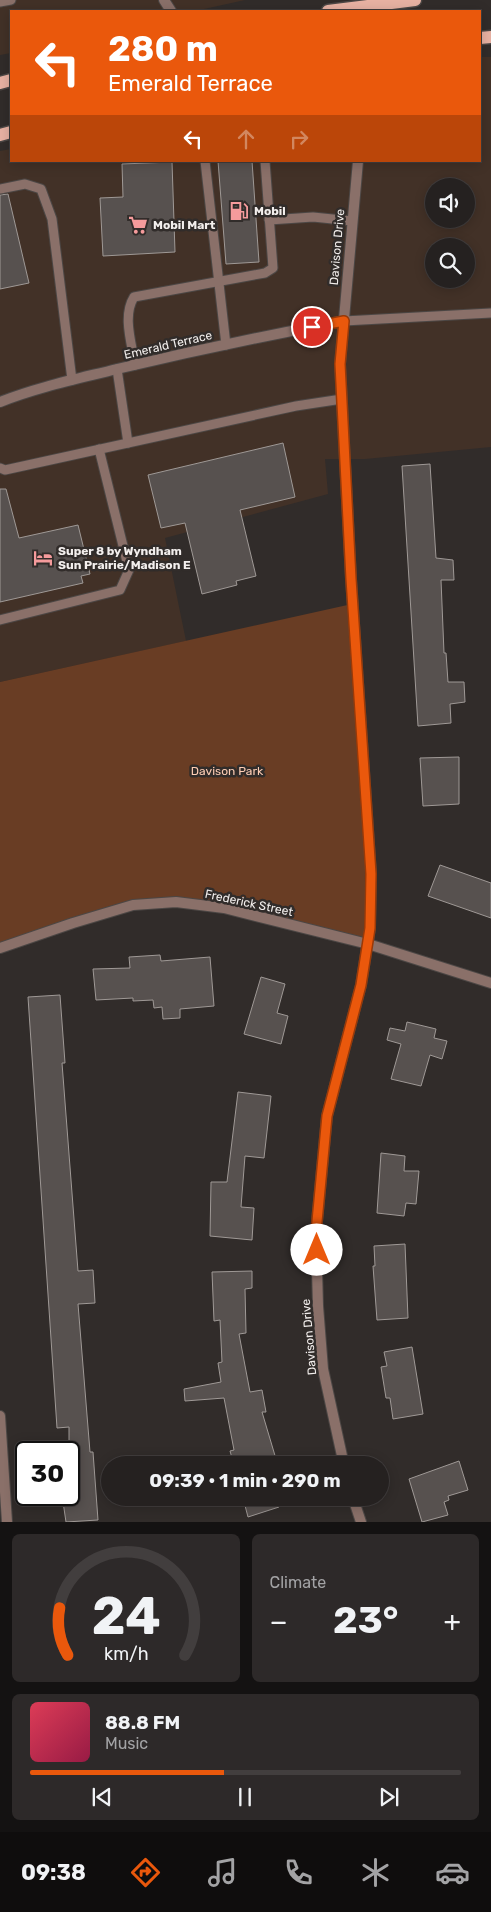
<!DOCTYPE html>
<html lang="en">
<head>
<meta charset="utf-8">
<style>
	body { margin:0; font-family:Rubik,sans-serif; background:#2d2929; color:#f1f3f6; height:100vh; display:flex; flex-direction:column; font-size:19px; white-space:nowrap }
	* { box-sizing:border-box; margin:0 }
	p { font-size:16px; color:#a3a3a5 }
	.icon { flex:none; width:28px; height:28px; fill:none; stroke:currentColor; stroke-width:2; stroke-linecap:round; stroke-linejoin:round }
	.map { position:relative; height:1522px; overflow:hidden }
	.details { display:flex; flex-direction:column; gap:12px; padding:12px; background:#141212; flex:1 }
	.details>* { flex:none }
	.banner { position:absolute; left:10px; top:10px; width:471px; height:152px; border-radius:0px; box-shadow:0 2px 12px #0003,0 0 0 1px #423e3e; background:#ea580c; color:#fff; overflow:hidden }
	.controls { position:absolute; left:425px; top:178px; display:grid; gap:10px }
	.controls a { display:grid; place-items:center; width:50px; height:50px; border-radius:50%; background:#252120; box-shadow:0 2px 12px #0003,0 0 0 1px #423e3e; font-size:25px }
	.speed { position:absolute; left:15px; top:1441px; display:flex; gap:10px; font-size:25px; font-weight:700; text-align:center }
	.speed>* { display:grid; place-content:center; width:65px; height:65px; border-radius:50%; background:#252120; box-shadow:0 2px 12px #0003,0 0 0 1px #423e3e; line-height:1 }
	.speed .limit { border:2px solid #111; border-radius:8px; background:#fff; color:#111 }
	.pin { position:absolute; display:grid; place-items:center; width:42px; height:42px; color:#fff; margin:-21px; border:2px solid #fff; border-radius:50%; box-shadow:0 1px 5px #0007 }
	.me { position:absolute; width:55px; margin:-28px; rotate:0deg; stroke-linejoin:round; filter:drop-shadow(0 0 4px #0008) }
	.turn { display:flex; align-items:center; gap:18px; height:105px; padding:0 15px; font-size:22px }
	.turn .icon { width:65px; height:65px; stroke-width:2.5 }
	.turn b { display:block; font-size:35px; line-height:42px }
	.lanes { display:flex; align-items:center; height:48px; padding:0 15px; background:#0003; justify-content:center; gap:25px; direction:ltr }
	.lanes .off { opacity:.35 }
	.big { font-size:38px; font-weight:700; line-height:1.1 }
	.details .tile { flex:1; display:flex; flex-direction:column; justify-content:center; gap:8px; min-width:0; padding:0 18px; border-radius:8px; background:#2d2929 }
	.details .dial { align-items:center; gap:0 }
	.dial svg { height:130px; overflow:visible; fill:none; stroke:#423e3e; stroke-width:7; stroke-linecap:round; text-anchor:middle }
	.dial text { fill:#f1f3f6; stroke:none }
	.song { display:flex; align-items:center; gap:15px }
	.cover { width:60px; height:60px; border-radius:8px; background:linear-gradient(135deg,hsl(350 70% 55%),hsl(340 70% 35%)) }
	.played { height:5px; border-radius:2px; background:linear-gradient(90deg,#ea580c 45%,#423e3e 45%) }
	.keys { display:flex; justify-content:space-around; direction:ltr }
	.heat { display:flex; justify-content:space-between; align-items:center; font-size:28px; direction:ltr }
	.details .tiles { flex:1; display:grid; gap:12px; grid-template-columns:1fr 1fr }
	.tile:last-child { grid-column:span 2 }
	.trip { position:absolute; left:101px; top:1456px; width:288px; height:50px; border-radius:25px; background:#252120; box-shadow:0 2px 12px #0003,0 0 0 1px #423e3e; font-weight:700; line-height:50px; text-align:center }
	.tab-bar { display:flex; height:80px; justify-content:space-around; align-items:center; background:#0f0d0d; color:#a3a3a5 }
	.tab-bar .icon { width:35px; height:35px }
	.tab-bar .on { color:#ea580c }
	.tab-bar b { font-size:22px; color:#f1f3f6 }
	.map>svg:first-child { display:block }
	.commercial { fill:#423127; fill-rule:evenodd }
	.green { fill:#693d24 }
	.building { fill:#57514f; stroke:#9f9996 }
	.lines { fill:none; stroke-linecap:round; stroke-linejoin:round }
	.lane-casing { stroke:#4c4745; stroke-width:11 }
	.street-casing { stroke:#4c4745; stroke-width:12 }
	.primary-casing { stroke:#4c4745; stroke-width:15 }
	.lane { stroke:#8a7069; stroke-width:9 }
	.street { stroke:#8a7069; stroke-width:10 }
	.primary { stroke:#e8b2a3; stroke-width:12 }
	.route-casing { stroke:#983908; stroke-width:12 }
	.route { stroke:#ea580c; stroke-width:9 }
	.labels { text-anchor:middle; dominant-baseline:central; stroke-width:5; stroke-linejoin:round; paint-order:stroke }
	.poi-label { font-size:12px; font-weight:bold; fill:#f3efed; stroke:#312c2a; text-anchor:start }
	.street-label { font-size:12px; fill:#f3efed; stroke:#312c2a }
	.park-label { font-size:12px; fill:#fecdb4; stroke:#312c2a }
</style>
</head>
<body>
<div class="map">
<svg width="491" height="1522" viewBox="0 0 491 1522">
	<rect width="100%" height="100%" fill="#312c2a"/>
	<g class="commercial">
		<polygon points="0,0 245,0 195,11 11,11 11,53 0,55"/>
		<path d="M480,57H491V447L365,459H325L328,494L165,538L186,641L0,682V151L11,149V161H480ZM434,186H466V219H434ZM434,246H466V279H434Z"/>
	</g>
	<polygon class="green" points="352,604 367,837 368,944 224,908 133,905 0,948 0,682"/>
	<g class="building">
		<polygon points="218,161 252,161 259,262 226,264"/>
		<polygon points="172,162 175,252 103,256 100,198 123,197 122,164"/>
		<polygon points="8,194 29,283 0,289 0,195"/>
		<polygon points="283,443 295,497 240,510 256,576 236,581 237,585 202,594 185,523 161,528 148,475"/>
		<polygon points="430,464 436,558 453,560 454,580 441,580 444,653 446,653 448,682 464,682 465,702 450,704 451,723 418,726 402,466"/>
		<polygon points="0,489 6,489 19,538 78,525 90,574 81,576 83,583 0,602"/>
		<polygon points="459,757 459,804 423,806 420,758"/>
		<polygon points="440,865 491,883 491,918 428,896"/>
		<polygon points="160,955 161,961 210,957 214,1006 180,1009 180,1018 163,1019 162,1007 154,1008 153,1000 133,1001 133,998 96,1000 93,969 130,968 129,957"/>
		<polygon points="261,977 285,984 277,1013 288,1016 281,1044 244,1034"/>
		<polygon points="60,995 65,1063 62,1063 78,1271 93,1270 95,1303 78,1304 90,1452 93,1452 98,1520 66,1522 62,1495 69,1495 69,1427 57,1428 28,997"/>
		<polygon points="407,1022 436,1029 434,1038 447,1041 442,1059 430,1055 421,1086 391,1079 401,1044 387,1040 390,1028 405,1031"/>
		<polygon points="238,1092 271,1096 264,1158 245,1156 241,1207 254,1208 252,1240 210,1236 211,1182 227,1182"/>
		<polygon points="381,1153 405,1156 404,1171 419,1171 416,1204 406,1203 404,1216 377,1213"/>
		<polygon points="405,1244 408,1318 377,1320 373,1266 375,1266 374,1246"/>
		<polygon points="252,1271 252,1288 245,1289 246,1333 239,1334 250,1392 262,1390 266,1412 262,1412 276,1459 267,1462 268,1465 234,1465 230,1451 234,1450 224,1398 185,1401 184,1389 221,1382 218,1363 222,1362 220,1320 214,1321 212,1272"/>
		<polygon points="412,1347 423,1414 393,1419 390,1398 386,1398 381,1367 387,1366 384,1352"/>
		<polygon points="459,1461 468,1490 448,1496 449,1500 444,1502 448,1515 422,1522 409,1479"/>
		<polygon points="243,1498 276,1498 279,1507 248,1517"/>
	</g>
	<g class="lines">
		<g class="lane-casing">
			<g id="lane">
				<polyline points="0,2 11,0"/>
				<polyline points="205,161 226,345"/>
				<polyline points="0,189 25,184 41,189 52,219 72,380"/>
				<polyline points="269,220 313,217 352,221"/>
				<polyline points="344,321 491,313"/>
				<path d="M135,365C132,344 122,316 134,297L265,273L273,268L265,161"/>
				<polyline points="117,369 128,443"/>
				<polyline points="0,468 5,470 296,406 342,399"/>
				<polyline points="0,620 120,590 129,570 99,449"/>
			</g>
		</g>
		<g class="street-casing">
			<g id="street">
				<polyline points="164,0 171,11"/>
				<path d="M0,402C38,387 77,379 117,369C192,351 268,335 344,321"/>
				<polyline points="0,948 73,923 133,905 176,902 224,908 368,944 491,983"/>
				<polyline points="0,1416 7,1522"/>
				<polyline points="344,1465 323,1369 318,1306 316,1232 327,1116 361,985 370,928 371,874 351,579 340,364 358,161"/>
				<polyline points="353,1498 361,1522"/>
			</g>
		</g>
		<g class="primary-casing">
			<g id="primary">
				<polyline points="328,11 415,0"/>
				<polyline points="480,38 491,37"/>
				<polyline points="0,83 11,80"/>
				<polyline points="0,135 11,132"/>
			</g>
		</g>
		<use href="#lane" class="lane"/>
		<use href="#street" class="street"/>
		<use href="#primary" class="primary"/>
	</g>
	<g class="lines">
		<g class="route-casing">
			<polyline id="route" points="312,327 344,321 340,364 351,579 371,874 370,928 361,985 327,1116 316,1232 317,1250"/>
		</g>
		<use href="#route" class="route"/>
	</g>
	<defs>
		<g id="fuel-bare" transform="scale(1.5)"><path d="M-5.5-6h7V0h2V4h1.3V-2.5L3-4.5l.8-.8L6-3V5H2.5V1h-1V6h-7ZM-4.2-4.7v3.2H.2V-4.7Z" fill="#f59b9c" stroke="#312c2a" stroke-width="2.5" paint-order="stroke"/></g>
		<g id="supermarket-bare" transform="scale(1.5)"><path d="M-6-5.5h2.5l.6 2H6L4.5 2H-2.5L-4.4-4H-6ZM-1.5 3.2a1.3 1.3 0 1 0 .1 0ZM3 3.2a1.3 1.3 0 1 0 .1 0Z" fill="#f59b9c" stroke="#312c2a" stroke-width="2.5" paint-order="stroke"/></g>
		<g id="hotel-bare" transform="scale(1.5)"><path d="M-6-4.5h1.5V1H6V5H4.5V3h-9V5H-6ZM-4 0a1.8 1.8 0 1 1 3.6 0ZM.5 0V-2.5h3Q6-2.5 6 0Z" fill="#f59b9c" stroke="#312c2a" stroke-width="2.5" paint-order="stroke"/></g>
	</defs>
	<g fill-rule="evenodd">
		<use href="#fuel-bare" x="239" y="211"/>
		<use href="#supermarket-bare" x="138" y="225"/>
		<use href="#hotel-bare" x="43" y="558"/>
	</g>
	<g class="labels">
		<g class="poi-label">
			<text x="254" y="211">Mobil</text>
			<text x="153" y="225">Mobil Mart</text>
			<text x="58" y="551">Super 8 by Wyndham<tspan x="58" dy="14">Sun Prairie/Madison E</tspan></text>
		</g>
		<g class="street-label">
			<text transform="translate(337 247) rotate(-85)">Davison Drive</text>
			<text transform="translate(168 345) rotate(-13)">Emerald Terrace</text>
			<text transform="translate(249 903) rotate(12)">Frederick Street</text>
			<text transform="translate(309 1337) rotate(-95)">Davison Drive</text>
		</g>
		<g class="park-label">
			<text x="227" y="771">Davison Park</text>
		</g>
	</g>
</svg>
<div class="controls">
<a><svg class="icon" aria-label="sound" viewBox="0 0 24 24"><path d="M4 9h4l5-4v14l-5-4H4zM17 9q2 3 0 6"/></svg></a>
<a><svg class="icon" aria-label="search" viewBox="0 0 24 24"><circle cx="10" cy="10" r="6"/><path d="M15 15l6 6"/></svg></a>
</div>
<div class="speed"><div class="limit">30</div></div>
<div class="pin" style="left:312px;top:327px;background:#d93025"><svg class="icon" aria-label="arrive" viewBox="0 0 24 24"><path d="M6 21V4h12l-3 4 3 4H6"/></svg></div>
<svg class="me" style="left:317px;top:1250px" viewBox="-20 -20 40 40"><circle r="19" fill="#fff"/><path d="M0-13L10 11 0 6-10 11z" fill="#ea580c"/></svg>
<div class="trip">09:39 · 1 min · 290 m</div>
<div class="banner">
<div class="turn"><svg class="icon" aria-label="left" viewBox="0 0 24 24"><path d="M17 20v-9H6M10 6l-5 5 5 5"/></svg><div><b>280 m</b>Emerald Terrace</div></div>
<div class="lanes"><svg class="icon" aria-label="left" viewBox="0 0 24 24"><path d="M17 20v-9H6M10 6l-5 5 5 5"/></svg><svg class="icon off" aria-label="ahead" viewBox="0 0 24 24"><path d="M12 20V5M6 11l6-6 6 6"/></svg><svg class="icon off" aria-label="right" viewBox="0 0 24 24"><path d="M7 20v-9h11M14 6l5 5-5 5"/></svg></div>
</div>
</div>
<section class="details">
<div class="tiles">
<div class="tile dial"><svg viewBox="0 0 100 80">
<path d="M14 69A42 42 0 1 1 86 69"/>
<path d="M14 69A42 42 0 0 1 9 40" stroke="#ea580c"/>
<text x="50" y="56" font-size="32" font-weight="700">24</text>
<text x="50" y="72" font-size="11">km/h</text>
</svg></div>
<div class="tile"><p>Climate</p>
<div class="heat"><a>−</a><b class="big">23°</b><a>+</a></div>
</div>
<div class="tile">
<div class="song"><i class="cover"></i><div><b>88.8 FM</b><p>Music</p></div></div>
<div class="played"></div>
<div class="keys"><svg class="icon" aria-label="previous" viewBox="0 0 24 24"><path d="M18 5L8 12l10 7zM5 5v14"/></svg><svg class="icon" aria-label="pause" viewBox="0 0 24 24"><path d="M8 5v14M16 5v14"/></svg><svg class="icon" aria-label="next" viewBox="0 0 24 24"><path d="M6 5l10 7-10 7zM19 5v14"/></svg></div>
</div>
</div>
</section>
<nav class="tab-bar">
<b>09:38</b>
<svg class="icon on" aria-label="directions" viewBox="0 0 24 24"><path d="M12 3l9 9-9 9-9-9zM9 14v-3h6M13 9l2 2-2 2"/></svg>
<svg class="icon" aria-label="music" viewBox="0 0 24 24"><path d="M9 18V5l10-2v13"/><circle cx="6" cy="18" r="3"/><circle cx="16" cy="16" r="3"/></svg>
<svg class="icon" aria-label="phone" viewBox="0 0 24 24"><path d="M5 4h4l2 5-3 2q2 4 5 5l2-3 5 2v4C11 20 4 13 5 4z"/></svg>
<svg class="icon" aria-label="climate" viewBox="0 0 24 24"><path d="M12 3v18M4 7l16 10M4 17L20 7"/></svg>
<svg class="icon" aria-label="car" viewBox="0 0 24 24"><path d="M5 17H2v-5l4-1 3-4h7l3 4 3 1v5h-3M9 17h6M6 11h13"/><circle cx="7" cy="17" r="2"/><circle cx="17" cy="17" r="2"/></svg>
</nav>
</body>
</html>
